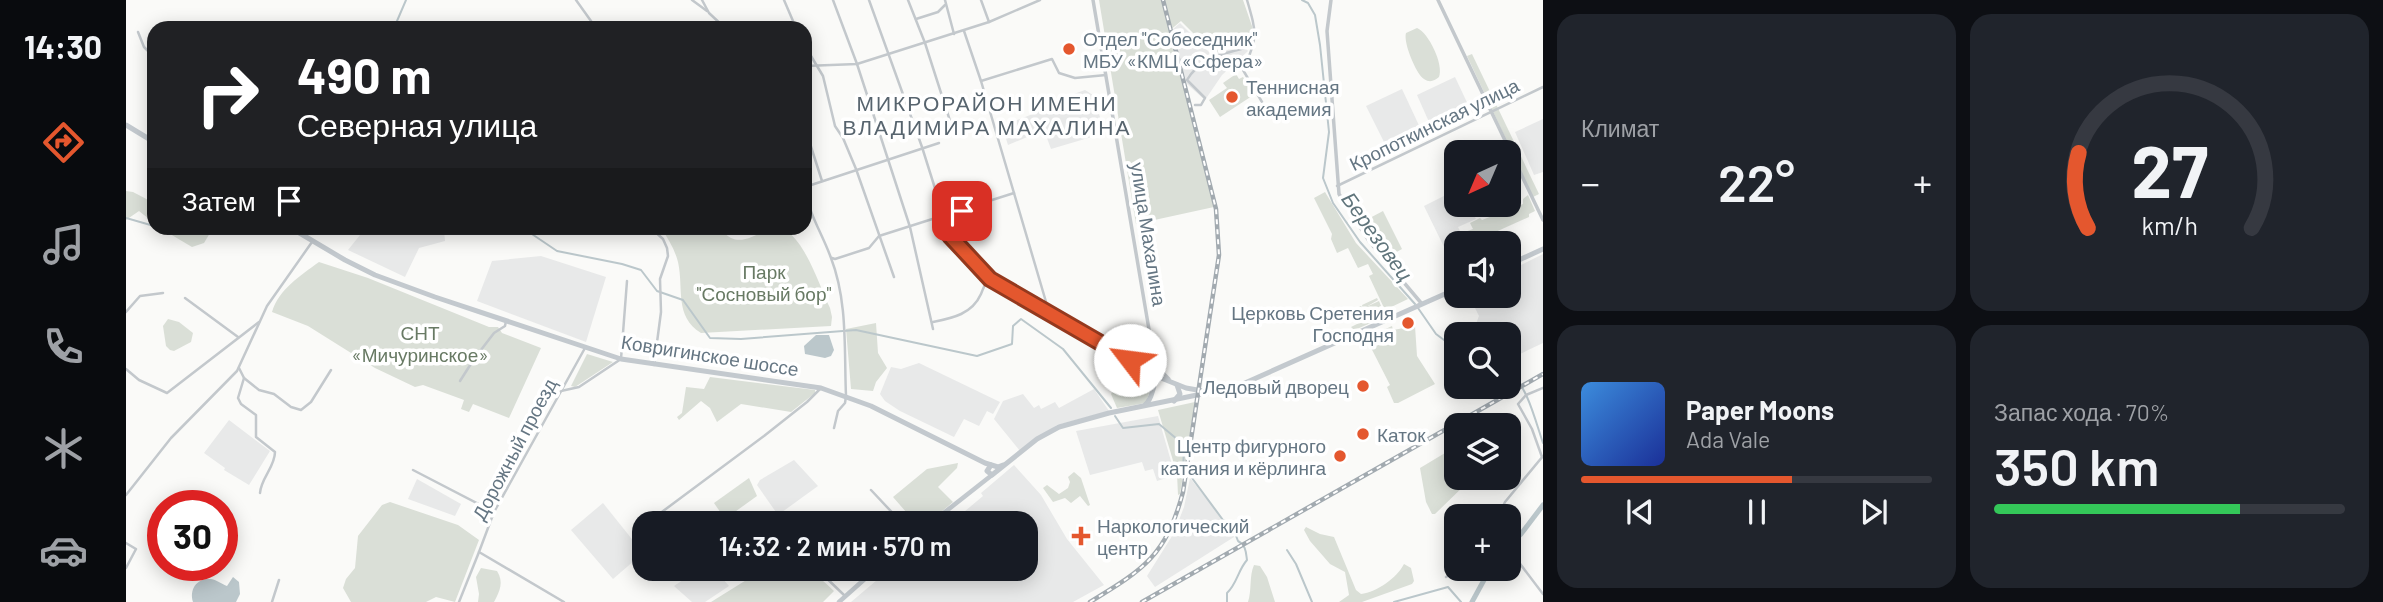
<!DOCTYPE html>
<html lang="ru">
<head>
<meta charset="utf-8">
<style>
	body { margin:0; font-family:Barlow,sans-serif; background:#20242c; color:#f1f3f6; height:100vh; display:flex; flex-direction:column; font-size:26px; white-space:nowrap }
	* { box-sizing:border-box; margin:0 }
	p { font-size:23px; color:#9ea1a6 }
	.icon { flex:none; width:38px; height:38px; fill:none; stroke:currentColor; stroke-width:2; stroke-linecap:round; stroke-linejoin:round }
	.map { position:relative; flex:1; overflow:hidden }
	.drawer { display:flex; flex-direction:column; gap:14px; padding:14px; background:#0d0f14; width:840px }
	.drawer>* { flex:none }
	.hud { position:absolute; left:21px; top:21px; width:665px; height:214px; border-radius:21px; box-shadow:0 4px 18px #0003; background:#202124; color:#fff; overflow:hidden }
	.needle { width:46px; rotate:224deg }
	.buttons { position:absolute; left:1318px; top:140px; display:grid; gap:14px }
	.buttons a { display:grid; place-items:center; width:77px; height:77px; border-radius:14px; background:#171b24; box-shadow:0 4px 18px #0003; font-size:35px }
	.speed { position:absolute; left:21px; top:490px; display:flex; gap:14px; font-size:35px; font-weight:700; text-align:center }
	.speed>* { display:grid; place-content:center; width:91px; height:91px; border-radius:50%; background:#171b24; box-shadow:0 4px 18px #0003; line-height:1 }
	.speed .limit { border:10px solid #d22; background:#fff; color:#111 }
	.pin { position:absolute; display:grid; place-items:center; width:60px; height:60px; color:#fff; margin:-30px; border-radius:14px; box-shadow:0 4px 10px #0006 }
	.me { position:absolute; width:77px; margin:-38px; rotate:300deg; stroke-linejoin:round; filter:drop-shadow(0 0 5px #0008) }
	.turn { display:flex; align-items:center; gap:24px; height:147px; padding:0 35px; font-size:32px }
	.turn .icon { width:91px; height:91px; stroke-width:2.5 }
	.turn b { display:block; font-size:49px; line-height:60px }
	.then { display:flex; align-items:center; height:66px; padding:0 35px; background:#0003; gap:14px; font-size:26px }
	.big { font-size:52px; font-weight:600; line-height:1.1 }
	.drawer .widget { flex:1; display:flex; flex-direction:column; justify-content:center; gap:10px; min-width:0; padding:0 24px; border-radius:21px; background:#20242c }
	.drawer .dial { align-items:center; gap:0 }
	.dial svg { height:182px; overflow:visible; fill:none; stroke:#363941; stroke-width:7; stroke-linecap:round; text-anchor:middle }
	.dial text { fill:#f1f3f6; stroke:none }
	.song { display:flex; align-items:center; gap:21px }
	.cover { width:84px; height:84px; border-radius:10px; background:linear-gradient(135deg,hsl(210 70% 55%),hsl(230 70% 35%)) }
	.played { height:7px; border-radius:4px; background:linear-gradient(90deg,#e4572e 60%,#363941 60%) }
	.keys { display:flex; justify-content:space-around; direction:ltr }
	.heat { display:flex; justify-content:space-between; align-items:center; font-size:38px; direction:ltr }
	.charge { height:10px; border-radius:5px; background:linear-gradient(90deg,#34c759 70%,#363941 0) }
	.drawer .tiles { flex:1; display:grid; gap:14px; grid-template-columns:repeat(2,1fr) }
	.trip { position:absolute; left:506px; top:511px; width:406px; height:70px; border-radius:21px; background:#171b24; box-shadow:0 4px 18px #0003; font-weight:600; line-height:70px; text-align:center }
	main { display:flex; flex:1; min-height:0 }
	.dock { display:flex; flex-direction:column; width:126px; justify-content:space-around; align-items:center; background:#090b0e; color:#9ea1a6 }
	.dock .icon { width:49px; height:49px }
	.dock .active { color:#e4572e }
	.dock b { font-size:32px; color:#f1f3f6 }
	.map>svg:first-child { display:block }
	.built { fill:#e8e9e9 }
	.green { fill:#dadfd7 }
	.water { fill:#bbc7cb }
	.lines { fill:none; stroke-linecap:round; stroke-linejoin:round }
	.stream { stroke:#bbc7cb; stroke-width:2 }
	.river { stroke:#bbc7cb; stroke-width:5 }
	.minor { stroke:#c3c8cc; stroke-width:2.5 }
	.tertiary { stroke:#c3c8cc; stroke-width:3.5 }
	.secondary { stroke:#c3c9ce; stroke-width:4.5 }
	.primary { stroke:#c3c9ce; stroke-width:5 }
	.rail-casing { stroke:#a2aab0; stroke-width:4.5 }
	.rail { stroke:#fff; stroke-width:2; stroke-dasharray:5; stroke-linecap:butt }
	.route-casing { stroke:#94391e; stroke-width:18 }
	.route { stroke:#e4572e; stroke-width:12 }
	.poi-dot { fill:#e4572e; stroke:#fff; stroke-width:2.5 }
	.labels { text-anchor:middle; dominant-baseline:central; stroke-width:7; stroke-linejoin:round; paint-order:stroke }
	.poi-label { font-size:19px; fill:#657683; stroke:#fff; text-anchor:start }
	.street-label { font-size:19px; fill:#657683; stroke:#fff }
	.park-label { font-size:19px; fill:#687a64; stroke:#fff }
	.neighbourhood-label { font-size:21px; letter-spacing:2px; fill:#57646e; stroke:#fff }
	.water-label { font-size:21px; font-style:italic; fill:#60757c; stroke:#fff }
</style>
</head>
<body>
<main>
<nav class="dock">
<b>14:30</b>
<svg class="icon active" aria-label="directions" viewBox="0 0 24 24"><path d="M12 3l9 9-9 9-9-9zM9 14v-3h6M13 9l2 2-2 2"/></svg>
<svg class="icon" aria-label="music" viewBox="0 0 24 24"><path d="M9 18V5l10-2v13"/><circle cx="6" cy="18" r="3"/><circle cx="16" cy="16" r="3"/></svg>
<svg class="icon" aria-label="phone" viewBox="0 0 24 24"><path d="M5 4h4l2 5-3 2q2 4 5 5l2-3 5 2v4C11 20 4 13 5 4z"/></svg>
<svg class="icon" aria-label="climate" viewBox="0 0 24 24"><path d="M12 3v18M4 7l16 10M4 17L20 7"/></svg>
<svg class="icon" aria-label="car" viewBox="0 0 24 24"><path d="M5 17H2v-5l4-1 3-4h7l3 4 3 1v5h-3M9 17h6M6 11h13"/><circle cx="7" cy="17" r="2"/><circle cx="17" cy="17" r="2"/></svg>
</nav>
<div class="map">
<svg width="1417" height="602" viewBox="0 0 1417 602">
	<rect width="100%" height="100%" fill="#fafaf8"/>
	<g class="built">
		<polygon points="1054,23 1085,54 1118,46 1122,51 1096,75 1079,100 1061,84 1046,30"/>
		<polygon points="1329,77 1346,113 1307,131 1291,95"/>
		<polygon points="1276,89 1297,134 1263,152 1240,106"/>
		<polygon points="959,90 967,95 979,133 925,149 918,130 882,145 876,126 912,112 911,107"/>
		<polygon points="1417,119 1417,172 1408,175 1389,132"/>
		<polygon points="1330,190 1330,205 1343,205 1350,219 1332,227 1338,239 1319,249 1298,206"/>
		<polygon points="318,229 319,241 293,248 279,277 222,250 238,230 306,233"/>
		<polygon points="1417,254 1417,343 1392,355 1383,357 1382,334 1346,334 1353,316 1343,296 1382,296 1383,271"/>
		<polygon points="415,256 480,277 460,342 351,301 366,261"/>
		<polygon points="793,363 874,402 867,414 861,411 853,426 838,419 828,437 774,411 759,401 754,394 765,367 775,369"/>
		<polygon points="968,389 983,411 931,425 894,451 868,419 877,401 897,394 908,408 913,405 915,409 929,402 933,408"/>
		<polygon points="1032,416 1049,475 1031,481 1027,469 1019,471 1016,462 964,475 950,431"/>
		<polygon points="103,420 144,451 123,485 98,470 99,468 78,453"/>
		<polygon points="668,460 692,486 652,515 631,485 634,480"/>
		<polygon points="888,465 915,495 941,539 978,585 947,602 725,602 764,569 900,569 900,523 818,523 829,515 832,517 857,496 855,493"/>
		<polygon points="1064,478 1100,523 1108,537 1029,587 1021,576 1048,533 1058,507"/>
		<polygon points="291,479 335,504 329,516 282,499"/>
		<polygon points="477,503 517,553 487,579 445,530"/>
		<polygon points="573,569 588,569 603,586 579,602 566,602 548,586"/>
	</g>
	<g class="green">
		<polygon points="973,0 1117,0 1127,29 1125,41 1087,53 1055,21 1043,31 1072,134 1088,207 1010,224"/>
		<path d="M1291,28C1303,33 1318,65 1313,77C1308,81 1304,83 1298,79C1290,74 1277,42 1280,33Z"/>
		<polygon points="1346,54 1413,194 1407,197 1341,56"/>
		<polygon points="1110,74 1113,79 1117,77 1129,94 1094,117 1083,100 1101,88 1097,83"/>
		<polygon points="0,191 7,192 28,203 28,223 13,211 0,220"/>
		<polygon points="1199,192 1230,243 1282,299 1259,310 1243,276 1247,274 1242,264 1232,268 1222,248 1211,253 1205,239 1206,234 1188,198"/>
		<polygon points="1402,195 1409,211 1403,214 1403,217 1345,243 1332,243 1339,240 1336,233 1347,229 1344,223 1354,218 1356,220 1397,204 1397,199"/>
		<polygon points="1257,211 1276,249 1267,254 1240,220"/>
		<polygon points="34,228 73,228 84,233 78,243 66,247"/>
		<path d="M535,228H593C596,231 601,236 605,238C624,247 642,219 662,232C681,246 694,287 704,308L706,317L705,326L575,333C548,316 558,289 552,262C549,250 542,238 535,228Z"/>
		<path d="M193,262L242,278L363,327H372L376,333L415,348L383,418L347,404L343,412L335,409L338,400L297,385L289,387L249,368L182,326L146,312C153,289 174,276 193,262Z"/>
		<polygon points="1251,298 1252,300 1240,307 1253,301 1255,306 1253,307 1255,307 1258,313 1256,318 1231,329 1227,329 1225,327 1249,315 1242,318 1239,313 1222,321 1218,314 1235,306 1237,309 1236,305"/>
		<polygon points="42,319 53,322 67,333 65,342 48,351 44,350 40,346 37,326"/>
		<polygon points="750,323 752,353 761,368 750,382 747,391 725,389 720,329"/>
		<polygon points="1266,326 1267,330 1289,326 1291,356 1309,384 1272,403 1268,403 1261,387 1264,385 1240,338"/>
		<polygon points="461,354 487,362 449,387 445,386"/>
		<polygon points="1005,361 1024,375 1024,390 1020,403 991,408 985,394"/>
		<polygon points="584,377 689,390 689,393 665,412 615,404 591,422 584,408 575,401 553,420 551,417 556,413 560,387 578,389"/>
		<polygon points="1069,402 1054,494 1052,495 1051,474 1032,410"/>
		<polygon points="1319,453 1330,461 1330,478 1344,478 1344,480 1309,514 1306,514 1300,502 1294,468"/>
		<polygon points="832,463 831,468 812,487 827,502 802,523 777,523 774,520 781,513 767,497 801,469"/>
		<polygon points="948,472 955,478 964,505 962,506 954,496 945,503 939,498 927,502 917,488 921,485 933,494 942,488 944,482 942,477"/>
		<polygon points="623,478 631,496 599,519 588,503"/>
		<polygon points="264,502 332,525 353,540 329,602 310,597 300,602 225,602 217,588 220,579 229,568 232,536 256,505"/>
		<path d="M1180,527L1194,534L1208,537L1230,590L1235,594C1251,592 1271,578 1278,564L1285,568L1288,581L1286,584L1236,602H1213L1223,595L1219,572L1204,564L1184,541L1178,530Z"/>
		<path d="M1128,565L1134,566L1141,577L1149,602H1122C1126,590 1123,576 1128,565Z"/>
		<path d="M355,568L371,571C378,582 374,591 368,602H352L353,594L350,577Z"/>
		<path d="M638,569C673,569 682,565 708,591L697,602H585Z"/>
	</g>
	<g class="water">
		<polygon points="690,335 703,335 708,350 705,356 699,358 679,354 678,346"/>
		<path d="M107,577L113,582L114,594L110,602H67C63,589 71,578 85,579C91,580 96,584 101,586Z"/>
	</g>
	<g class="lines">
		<g class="stream">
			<polyline points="1176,0 1182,3 1189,15 1194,45 1203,132 1197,178 1207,203 1234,242 1289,304"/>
			<polyline points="268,28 280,0"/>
			<polyline points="0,218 28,226"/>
			<polyline points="115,228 152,233"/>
			<polyline points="203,228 212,230 214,228"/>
			<polyline points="283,228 306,228"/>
			<polyline points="397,228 431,251 496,264 515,270 531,291 557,300 584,338 615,339 730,330 851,356 886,344 887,326 895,319 937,349 985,408"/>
			<polyline points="1292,308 1310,334 1330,349"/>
			<path d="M1382,371C1400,381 1410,423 1417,443"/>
			<polyline points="989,416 997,428 1033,424 1058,445 1057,474"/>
			<path d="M1063,474L1097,520L1106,525L1112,541C1120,545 1120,553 1121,560C1112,570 1111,584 1101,593V602"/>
			<polyline points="1161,550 1170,564 1186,602"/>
			<polyline points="1268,602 1322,587 1335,602"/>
		</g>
		<g class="river">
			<polyline points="1382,545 1395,534 1417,505"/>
			<polyline points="1346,602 1364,569"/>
		</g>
		<g class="minor">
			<polyline points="450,0 470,28"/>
			<polyline points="566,0 581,11"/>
			<polyline points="576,0 583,13 599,28"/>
			<polyline points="658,0 670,28"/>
			<polyline points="707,0 731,64 784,227 807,329"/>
			<polyline points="743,0 796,147 824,236 864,279 1028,373"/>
			<polyline points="782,0 799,43 825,124"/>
			<polyline points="819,0 828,34"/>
			<polyline points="855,0 863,22"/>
			<path d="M1121,0C1131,34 1132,38 1117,70L1136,102"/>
			<polyline points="790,19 812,12 819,5"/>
			<polyline points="838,31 855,81 923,312"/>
			<polyline points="12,32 18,47 28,57"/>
			<polyline points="679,46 697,76 709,126 717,138 730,169 768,277"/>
			<polyline points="679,66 731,64 863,22 914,0"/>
			<polyline points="855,81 926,59 933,73 949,78 980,75"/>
			<path d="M1069,105H1075L1079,98L1061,80C1076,54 1103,54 1128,45"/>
			<polyline points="679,128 696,181"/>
			<polyline points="1211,186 1417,87"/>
			<polyline points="679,187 813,143"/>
			<path d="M679,188C683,215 696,233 705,258C722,302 718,350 720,396L719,403L712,411L708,428"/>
			<polyline points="525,228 537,239 541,248 542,256 534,279 535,312 528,365"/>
			<polyline points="706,258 709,259 743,248 753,236 888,193"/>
			<polyline points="59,298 112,337"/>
			<polyline points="0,312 14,296 37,293"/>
			<path d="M807,322C827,318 846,314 855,294C858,287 858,284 864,279"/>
			<polyline points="1004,361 1012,351 1025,346"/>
			<path d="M113,368L118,378L112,398L115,404L130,415V437L149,452C149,467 135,478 134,493"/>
			<polyline points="0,369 13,380 41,393 133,322"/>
			<polyline points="118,378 133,390 148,394 165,407 175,410 185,402 205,370"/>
			<polyline points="334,381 348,359 368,333 379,326 380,321"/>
			<polyline points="435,391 453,387 495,359 501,281"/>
			<polyline points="1416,457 1406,429 1392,404 1400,395 1417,388"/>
			<polyline points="287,470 368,512"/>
			<polyline points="745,490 776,523"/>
			<polyline points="0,495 45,438 111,371 141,306 186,242"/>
			<polyline points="1372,516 1379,502 1417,456"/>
			<polyline points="521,523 638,436 681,402 695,388"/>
			<polyline points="640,523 647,520 649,523"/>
			<polyline points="511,539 511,531 518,526"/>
			<polyline points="0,543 10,549 0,568"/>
			<polyline points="1382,548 1417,594"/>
			<polyline points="691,569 719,596"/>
			<polyline points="1320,577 1332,569"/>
			<polyline points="146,602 153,580"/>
			<polyline points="333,602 353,552"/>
			<polyline points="438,602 353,552 368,512 459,348"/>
		</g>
		<g class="tertiary">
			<polyline points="967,0 1027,353 1028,384"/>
			<polyline points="1205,0 1201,31 1213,194 1243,241 1296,304"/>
			<polyline points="1312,0 1417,220"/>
			<polyline points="1029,359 1034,370 1043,379"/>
		</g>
		<g class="secondary">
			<polyline points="805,523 866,475"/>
			<polyline points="713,602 750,569"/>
		</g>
		<g class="primary">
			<polyline points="0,125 28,142"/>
			<polyline points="165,228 219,260 249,275 309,297 495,359 695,388 745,406 859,463 872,467 877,465"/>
			<polyline points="1382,265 1417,249"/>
			<polyline points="1048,401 1054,394 1051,385"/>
			<path d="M1019,405C1029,397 1024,384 1035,378L1060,388L1083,392"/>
			<polyline points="865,465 861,471 866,475 911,439 933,427 983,413 1110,387 1330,289"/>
		</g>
		<g class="rail-casing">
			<g id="rail">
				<path d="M964,602C1018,569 1040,556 1057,492L1093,255L1090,209L1037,0"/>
				<polyline points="1016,602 1417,374"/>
			</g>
		</g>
		<use href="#rail" class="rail"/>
	</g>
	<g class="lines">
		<g class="route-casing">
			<polyline id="route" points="836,211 818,217 824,236 864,279 1004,360"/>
		</g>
		<use href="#route" class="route"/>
	</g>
	<g class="poi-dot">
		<circle cx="943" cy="49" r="7"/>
		<circle cx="1106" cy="97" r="7"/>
		<circle cx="1282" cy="323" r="7"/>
		<circle cx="1237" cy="386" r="7"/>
		<circle cx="1237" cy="434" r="7"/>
		<circle cx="1214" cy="456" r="7"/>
		<path d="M951.5 525.5h7v7h7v7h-7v7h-7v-7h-7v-7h7z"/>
	</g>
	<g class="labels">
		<g class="poi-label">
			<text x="957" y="38">Отдел "Собеседник"<tspan x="957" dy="22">МБУ «КМЦ «Сфера»</tspan></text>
			<text x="1120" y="86">Теннисная<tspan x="1120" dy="22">академия</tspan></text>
			<text x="1268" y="312" text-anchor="end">Церковь Сретения<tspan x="1268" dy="22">Господня</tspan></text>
			<text x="1223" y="386" text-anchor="end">Ледовый дворец</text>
			<text x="1251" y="434">Каток</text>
			<text x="1200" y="445" text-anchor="end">Центр фигурного<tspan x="1200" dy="22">катания и кёрлинга</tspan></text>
			<text x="971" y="525">Наркологический<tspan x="971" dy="22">центр</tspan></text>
		</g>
		<g class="street-label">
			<text transform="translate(1308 124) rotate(-26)">Кропоткинская улица</text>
			<text transform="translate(1023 234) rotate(81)">улица Махалина</text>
			<text transform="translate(584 355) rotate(9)">Ковригинское шоссе</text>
			<text transform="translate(388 449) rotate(-62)">Дорожный проезд</text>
		</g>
		<g class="park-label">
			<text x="638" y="271">Парк<tspan x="638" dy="22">"Сосновый бор"</tspan></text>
			<text x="294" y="332">СНТ<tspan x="294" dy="22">«Мичуринское»</tspan></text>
		</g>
		<g class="neighbourhood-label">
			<text x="861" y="102">МИКРОРАЙОН ИМЕНИ<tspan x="861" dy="24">ВЛАДИМИРА МАХАЛИНА</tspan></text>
		</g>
		<g class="water-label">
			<text transform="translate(1252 236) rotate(54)">Березовец</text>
		</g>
	</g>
</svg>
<div class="buttons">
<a><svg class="needle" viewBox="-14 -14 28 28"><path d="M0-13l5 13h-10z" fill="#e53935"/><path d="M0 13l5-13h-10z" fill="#9ea1a6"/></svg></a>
<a><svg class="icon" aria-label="sound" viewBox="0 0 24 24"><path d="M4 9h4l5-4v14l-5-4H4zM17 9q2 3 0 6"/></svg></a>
<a><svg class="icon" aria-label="search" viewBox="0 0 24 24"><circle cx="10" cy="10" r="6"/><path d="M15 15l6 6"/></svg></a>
<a><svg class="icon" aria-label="layers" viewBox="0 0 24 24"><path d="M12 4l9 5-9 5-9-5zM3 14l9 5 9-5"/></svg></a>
<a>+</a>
</div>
<div class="speed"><div class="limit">30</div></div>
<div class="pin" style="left:836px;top:211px;background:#d93025"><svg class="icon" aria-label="arrive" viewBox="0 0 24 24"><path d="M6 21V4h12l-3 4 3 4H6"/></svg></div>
<svg class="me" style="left:1004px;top:360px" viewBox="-20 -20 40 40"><circle r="19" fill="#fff"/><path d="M0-13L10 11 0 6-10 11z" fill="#e4572e"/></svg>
<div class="trip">14:32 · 2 мин · 570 m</div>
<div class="hud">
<div class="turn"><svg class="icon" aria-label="right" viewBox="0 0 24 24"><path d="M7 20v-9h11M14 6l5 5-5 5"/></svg><div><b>490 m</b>Северная улица</div></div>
<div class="then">Затем<svg class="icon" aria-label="arrive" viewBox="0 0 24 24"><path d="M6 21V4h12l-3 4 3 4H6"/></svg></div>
</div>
</div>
<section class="drawer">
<div class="tiles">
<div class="widget"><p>Климат</p>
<div class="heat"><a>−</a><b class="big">22°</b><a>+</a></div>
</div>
<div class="widget dial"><svg viewBox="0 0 100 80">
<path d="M14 69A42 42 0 1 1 86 69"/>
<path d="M14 69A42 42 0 0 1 10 36" stroke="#e4572e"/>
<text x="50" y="56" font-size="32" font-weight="700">27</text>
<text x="50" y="72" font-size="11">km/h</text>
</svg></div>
<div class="widget">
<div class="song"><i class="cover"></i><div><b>Paper Moons</b><p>Ada Vale</p></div></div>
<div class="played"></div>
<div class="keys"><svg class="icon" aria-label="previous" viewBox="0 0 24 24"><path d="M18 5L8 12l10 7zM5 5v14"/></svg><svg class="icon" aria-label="pause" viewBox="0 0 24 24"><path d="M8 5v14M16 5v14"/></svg><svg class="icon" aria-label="next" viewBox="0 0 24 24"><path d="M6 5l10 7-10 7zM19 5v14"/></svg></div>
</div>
<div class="widget"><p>Запас хода · 70%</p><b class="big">350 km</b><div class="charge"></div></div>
</div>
</section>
</main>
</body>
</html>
